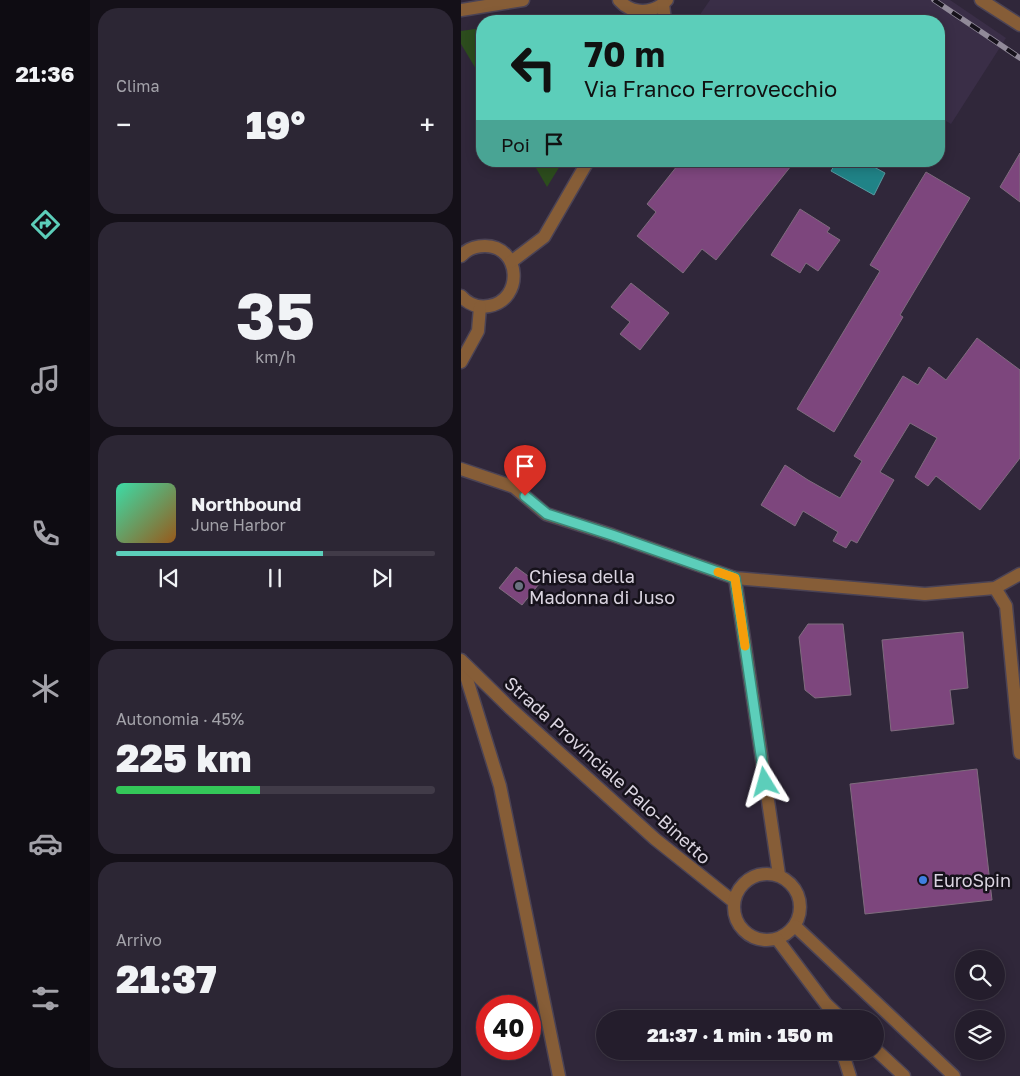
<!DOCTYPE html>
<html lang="it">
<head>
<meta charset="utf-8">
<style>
	body { margin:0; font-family:"Golos Text",sans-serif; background:#2c2634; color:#f1f3f6; height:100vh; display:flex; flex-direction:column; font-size:19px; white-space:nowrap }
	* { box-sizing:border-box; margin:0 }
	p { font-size:16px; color:#a3a2a9 }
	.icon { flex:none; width:28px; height:28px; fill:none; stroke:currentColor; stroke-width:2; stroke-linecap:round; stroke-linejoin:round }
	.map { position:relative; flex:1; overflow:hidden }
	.drawer { display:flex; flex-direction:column; gap:8px; padding:8px; background:#141018; width:371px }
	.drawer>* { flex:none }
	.top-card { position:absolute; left:15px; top:15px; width:469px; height:152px; border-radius:20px; box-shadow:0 2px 12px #0003,0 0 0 1px #413b48; background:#5cceba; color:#111; overflow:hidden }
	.controls { position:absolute; left:494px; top:950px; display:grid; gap:10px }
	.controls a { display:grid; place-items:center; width:50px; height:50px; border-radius:50%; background:#241d2c; box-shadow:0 2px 12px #0003,0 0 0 1px #413b48; font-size:25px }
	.speed { position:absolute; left:15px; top:995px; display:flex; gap:10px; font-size:25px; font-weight:700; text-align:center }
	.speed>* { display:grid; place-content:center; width:65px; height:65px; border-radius:50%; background:#241d2c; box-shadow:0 2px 12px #0003,0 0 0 1px #413b48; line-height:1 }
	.speed .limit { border:8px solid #d22; background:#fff; color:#111 }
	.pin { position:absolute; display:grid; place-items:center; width:42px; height:42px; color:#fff; margin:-51px -21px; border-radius:50% 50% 50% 0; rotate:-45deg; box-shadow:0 0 5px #0007 }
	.pin .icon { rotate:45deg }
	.me { position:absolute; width:55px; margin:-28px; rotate:352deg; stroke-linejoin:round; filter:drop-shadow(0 0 4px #0008) }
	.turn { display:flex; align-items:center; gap:18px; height:105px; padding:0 25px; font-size:22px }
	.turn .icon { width:65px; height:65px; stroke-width:2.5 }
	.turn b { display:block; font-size:35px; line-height:42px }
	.then { display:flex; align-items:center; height:48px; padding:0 25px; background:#0003; gap:10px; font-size:19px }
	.big { font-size:38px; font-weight:800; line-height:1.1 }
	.drawer .tile { flex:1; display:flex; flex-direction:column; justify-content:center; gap:8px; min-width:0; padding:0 18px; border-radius:20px; background:#2c2634 }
	.drawer .dial { align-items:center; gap:0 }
	.dial b { font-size:65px; line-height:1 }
	.song { display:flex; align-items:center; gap:15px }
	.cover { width:60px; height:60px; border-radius:8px; background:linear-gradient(135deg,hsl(160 70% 55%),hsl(30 70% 35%)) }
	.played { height:5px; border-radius:2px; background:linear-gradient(90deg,#5cceba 65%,#413b48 65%) }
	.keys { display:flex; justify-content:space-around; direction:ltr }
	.heat { display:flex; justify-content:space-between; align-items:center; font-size:28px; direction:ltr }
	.charge { height:8px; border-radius:4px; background:linear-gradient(90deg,#34c759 45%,#413b48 0) }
	.trip { position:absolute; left:135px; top:1010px; width:288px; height:50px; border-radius:25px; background:#241d2c; box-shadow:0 2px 12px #0003,0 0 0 1px #413b48; font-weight:800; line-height:50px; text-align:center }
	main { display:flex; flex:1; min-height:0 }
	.menu { display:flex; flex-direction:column; width:90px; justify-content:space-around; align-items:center; background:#0e0c12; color:#a3a2a9 }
	.menu .icon { width:35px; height:35px }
	.menu .on { color:#5cceba }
	.menu b { font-size:22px; color:#f1f3f6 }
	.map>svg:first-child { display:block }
	.built { fill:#3a2e47 }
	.green { fill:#2c4c1d }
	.water { fill:#208387; stroke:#589ba2 }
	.building { fill:#7d467d; stroke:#7f6c7e }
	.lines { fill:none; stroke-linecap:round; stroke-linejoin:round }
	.minor-casing { stroke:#4b4355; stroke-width:15 }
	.minor { stroke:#865d37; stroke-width:12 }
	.rail-casing { stroke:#918a99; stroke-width:5.5 }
	.rail { stroke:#16121b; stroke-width:4; stroke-dasharray:11; stroke-linecap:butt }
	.route-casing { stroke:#3c8679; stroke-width:12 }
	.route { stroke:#5cceba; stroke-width:9 }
	.slow { stroke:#f59e0b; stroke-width:9 }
	.worship-dot { fill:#6b7280; stroke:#16121b; stroke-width:2 }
	.shop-dot { fill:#3f7fe0; stroke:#16121b; stroke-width:2 }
	.labels { text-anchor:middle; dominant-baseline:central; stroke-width:5; stroke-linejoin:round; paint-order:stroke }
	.poi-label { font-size:18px; fill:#dad4e0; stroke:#16121b; text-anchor:start }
	.street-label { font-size:18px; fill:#dad4e0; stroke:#16121b }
</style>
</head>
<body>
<main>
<nav class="menu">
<b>21:36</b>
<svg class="icon on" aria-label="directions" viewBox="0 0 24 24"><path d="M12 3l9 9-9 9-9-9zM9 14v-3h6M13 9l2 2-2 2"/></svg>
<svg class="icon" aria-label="music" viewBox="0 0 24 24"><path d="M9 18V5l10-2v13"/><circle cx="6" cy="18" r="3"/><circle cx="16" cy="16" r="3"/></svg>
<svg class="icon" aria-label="phone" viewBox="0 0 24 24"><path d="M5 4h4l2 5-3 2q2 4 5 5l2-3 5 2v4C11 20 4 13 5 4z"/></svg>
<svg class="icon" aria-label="climate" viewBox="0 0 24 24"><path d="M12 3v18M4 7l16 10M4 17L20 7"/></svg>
<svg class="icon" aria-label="car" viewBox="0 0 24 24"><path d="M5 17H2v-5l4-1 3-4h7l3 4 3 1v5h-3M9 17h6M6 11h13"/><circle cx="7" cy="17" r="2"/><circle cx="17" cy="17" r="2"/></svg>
<svg class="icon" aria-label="filters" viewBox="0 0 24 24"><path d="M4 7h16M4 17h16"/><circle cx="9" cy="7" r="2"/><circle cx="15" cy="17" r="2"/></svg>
</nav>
<section class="drawer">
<div class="tile"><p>Clima</p>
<div class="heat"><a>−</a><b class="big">19°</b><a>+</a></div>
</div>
<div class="tile dial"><b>35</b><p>km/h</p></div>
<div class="tile">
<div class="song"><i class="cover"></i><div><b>Northbound</b><p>June Harbor</p></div></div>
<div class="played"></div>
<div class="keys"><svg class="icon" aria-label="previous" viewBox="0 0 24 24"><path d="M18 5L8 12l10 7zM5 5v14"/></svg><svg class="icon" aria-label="pause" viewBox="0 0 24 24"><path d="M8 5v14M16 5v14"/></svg><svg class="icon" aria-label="next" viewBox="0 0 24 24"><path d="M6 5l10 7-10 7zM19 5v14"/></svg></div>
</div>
<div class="tile"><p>Autonomia · 45%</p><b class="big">225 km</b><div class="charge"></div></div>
<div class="tile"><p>Arrivo</p><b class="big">21:37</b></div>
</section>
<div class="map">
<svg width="559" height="1076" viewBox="0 0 559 1076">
	<rect width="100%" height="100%" fill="#30273a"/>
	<polygon class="built" points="249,0 489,0 545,38 490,124 478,117 478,21 246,21 238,16"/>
	<g class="green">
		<polygon points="100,14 104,21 58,21"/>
		<polygon points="21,28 21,79 0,44 0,31"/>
		<polygon points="71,161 102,161 86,187"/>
	</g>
	<polygon class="water" points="376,161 402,161 424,173 413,195 370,171"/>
	<g class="building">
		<polygon points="559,153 559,202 539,187"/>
		<polygon points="220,161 334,161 255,260 241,249 222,273 176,236 195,212 186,204"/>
		<polygon points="465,172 509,198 439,315 442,317 373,432 336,409 419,271 409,265"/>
		<polygon points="339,209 369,228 366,232 379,240 357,271 345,263 339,273 310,255"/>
		<polygon points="170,283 208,313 179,350 159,334 169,322 150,307"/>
		<polygon points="516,338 559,370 559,458 519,510 475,476 467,486 454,477 476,438 449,423 419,472 433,480 396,543 390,540 385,548 372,541 377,532 342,511 334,526 300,505 324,465 347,480 379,498 401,461 393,456 442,376 457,385 468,367 485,380"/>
		<polygon points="55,567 78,584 61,605 38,588"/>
		<polygon points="347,624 382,624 390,695 354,698 344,690 338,637"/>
		<polygon points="502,632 507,688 489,690 493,724 430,731 421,640"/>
		<polygon points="516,769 531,900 404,914 389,784"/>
	</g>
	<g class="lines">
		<g class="minor-casing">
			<g id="minor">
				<path d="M158,0C171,15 193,14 206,0"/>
				<polyline points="520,0 559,25"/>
				<polyline points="202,4 204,21"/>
				<polyline points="0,10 62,0"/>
				<path d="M0,256C6,249 14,246 24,246C60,246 63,300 28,306C17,308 7,304 0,296"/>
				<polyline points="50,262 83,237 127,161"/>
				<polyline points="0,362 17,331 19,307"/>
				<polyline points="0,469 53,487 85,514 151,535 274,578 464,594 534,588 559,574"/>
				<polyline points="274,578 318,875"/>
				<polyline points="534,588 545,606 559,753"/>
				<polyline points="0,660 39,786 98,1076"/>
				<polyline points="2,662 49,708 194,839 273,902"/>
				<circle cx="306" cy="907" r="33"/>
				<polyline points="334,926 493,1076"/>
				<polyline points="316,939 365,1004 381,1019"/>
				<polyline points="414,1049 443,1076"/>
				<polyline points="381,1051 389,1076"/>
			</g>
		</g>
		<use href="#minor" class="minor"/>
		<g class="rail-casing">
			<polyline id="rail" points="473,0 559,58"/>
		</g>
		<use href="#rail" class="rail"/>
	</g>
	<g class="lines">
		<g class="route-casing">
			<polyline id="route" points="64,496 86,514 151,535 274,578 304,782"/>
		</g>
		<use href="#route" class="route"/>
		<polyline class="slow" points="257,572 274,578 284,646"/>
	</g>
	<circle class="worship-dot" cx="58" cy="586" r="5"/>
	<circle class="shop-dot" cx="462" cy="880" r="5"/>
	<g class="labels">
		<g class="poi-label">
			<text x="68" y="576">Chiesa della<tspan x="68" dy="21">Madonna di Juso</tspan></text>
			<text x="472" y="880">EuroSpin</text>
		</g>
		<g class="street-label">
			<text transform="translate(147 770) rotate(42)">Strada Provinciale Palo-Binetto</text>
		</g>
	</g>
</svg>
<div class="controls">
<a><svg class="icon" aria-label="search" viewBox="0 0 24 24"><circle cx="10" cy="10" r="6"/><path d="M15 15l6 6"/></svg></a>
<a><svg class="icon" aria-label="layers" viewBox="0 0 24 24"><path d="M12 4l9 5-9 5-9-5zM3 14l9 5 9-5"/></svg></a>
</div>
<div class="speed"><div class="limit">40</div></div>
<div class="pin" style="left:64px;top:496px;background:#d93025"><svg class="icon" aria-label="arrive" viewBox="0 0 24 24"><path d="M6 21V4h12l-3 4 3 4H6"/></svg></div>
<svg class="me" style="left:304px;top:782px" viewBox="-20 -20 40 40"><path d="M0-17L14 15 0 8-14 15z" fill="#5cceba" stroke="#fff" stroke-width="4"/></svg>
<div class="trip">21:37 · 1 min · 150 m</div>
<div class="top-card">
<div class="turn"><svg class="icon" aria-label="left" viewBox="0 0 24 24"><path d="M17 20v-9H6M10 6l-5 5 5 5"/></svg><div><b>70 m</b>Via Franco Ferrovecchio</div></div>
<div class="then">Poi<svg class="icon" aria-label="arrive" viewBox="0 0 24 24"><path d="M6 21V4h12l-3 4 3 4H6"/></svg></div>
</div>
</div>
</main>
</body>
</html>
